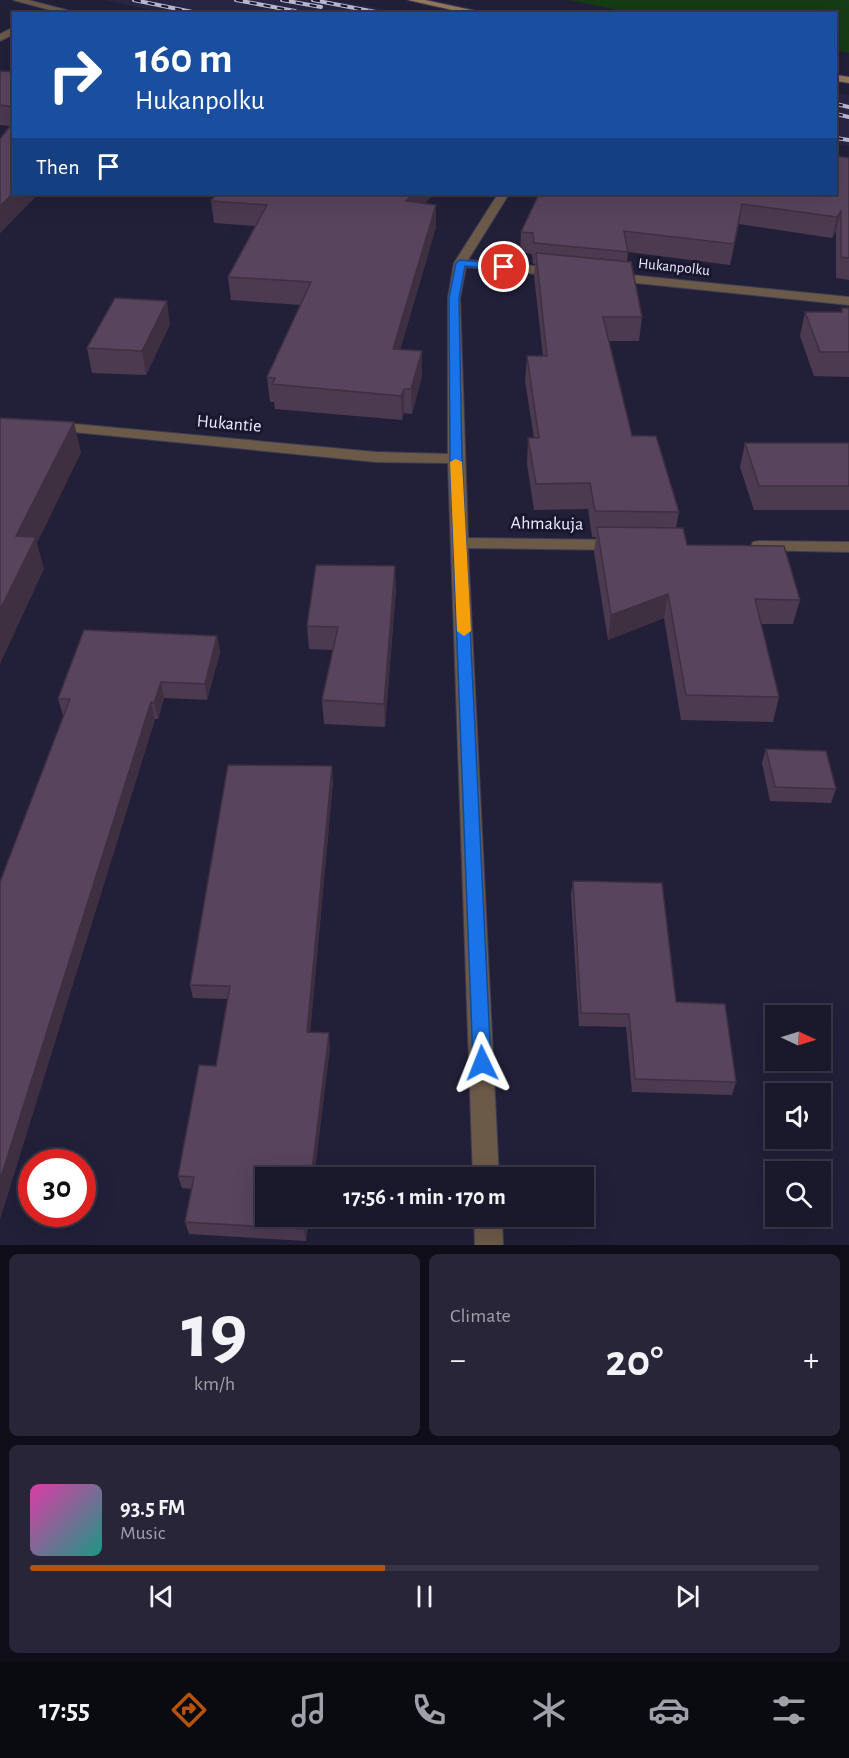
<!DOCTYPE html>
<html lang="en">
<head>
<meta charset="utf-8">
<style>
	body { margin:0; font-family:"Alegreya Sans",sans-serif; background:#272537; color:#f1f3f6; height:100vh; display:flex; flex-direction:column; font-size:22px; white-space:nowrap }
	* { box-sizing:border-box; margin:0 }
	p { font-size:20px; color:#9fa0a9 }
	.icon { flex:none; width:33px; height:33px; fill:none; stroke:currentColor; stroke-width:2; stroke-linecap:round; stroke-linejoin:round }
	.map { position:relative; height:1245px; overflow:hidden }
	.panel { display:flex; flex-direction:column; gap:9px; padding:9px; background:#0e0d18; flex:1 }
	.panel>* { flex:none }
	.guide { position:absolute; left:12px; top:12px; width:825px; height:183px; border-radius:0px; box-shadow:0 6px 24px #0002,0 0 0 2px #383747; background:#1a4fa0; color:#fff; overflow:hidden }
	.needle { width:39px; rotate:94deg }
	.buttons { position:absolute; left:765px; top:1005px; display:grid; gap:12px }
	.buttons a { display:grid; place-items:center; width:66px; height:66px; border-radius:0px; background:#1a182b; box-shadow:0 6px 24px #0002,0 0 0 2px #383747; font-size:30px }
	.speed { position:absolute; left:18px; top:1149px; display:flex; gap:12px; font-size:30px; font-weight:700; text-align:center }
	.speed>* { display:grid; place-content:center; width:78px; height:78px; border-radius:50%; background:#1a182b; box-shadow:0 6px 24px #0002,0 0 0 2px #383747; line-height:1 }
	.speed .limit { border:9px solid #d22; background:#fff; color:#111 }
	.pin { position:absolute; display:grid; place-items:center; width:51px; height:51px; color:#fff; margin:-26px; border:3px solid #fff; border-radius:50%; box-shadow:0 2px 6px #0007 }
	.me { position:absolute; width:66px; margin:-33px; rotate:358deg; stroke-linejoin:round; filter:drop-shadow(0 0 4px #0008) }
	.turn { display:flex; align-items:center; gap:21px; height:126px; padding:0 24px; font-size:27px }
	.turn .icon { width:78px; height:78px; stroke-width:2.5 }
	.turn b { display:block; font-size:42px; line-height:51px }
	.then { display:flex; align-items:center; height:57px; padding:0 24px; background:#0003; gap:12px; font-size:22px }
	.big { font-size:45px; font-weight:600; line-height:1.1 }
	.panel .widget { flex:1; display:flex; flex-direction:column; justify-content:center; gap:9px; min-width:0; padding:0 21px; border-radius:9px; background:#272537 }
	.panel .dial { align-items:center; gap:0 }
	.dial b { font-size:78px; line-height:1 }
	.song { display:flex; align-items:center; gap:18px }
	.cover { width:72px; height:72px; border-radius:9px; background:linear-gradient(135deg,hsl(320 70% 55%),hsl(170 70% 35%)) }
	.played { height:6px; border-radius:3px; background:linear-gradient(90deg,#b45309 45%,#383747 45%) }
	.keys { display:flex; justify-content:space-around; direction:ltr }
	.heat { display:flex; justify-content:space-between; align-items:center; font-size:33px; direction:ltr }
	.panel .tiles { flex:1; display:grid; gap:9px; grid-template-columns:1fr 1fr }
	.widget:last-child { grid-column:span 2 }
	.trip { position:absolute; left:255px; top:1167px; width:339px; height:60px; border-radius:0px; background:#1a182b; box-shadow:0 6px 24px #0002,0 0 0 2px #383747; font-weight:600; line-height:60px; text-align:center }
	.dock { display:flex; height:96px; justify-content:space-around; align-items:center; background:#0a0a11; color:#9fa0a9 }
	.dock .icon { width:42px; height:42px }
	.dock .current { color:#b45309 }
	.dock b { font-size:27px; color:#f1f3f6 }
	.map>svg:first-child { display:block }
	.built { fill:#292545 }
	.green { fill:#163c14 }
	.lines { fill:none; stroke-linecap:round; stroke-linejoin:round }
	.street-casing { stroke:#3e3d55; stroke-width:2 }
	.secondary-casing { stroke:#3e3d55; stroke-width:2 }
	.street { fill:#6c5a48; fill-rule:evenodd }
	.secondary { fill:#95785c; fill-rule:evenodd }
	.rail-casing { stroke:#bbbace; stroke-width:4 }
	.rail { stroke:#19162f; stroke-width:2; stroke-dasharray:7; stroke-linecap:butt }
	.wall { fill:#4c3a50 }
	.shaded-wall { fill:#3e3041 }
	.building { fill:#58445d; stroke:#3e3041; stroke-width:1.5 }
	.route { fill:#1a73e8; stroke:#114b97; stroke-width:1.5 }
	.slow { fill:#f59e0b }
	.labels { text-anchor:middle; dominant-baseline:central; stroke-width:6; stroke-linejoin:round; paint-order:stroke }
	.far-street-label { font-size:15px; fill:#ededff; stroke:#19162f }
	.street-label { font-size:18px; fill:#ededff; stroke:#19162f }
</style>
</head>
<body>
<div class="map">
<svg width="849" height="1245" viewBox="0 0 849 1245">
	<rect width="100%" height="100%" fill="#222039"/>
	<g class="built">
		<polygon points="105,0 331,0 405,13 170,14"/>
		<polygon points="836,92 849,95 849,146 836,144"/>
	</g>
	<polygon class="green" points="569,0 849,0 849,53 836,50 836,14 633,13"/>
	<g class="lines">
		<g class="street-casing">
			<g id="street">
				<polygon points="13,0 28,0 82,14 65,14"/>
				<polygon points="14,27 14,34 0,41 0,34"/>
				<polygon points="498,194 509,194 468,260 557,268 563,272 557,276 466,267 460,298 468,538 617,540 623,541 625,545 623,549 617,550 468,548 499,1178 473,1178 448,463 376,462 53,430 46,426 53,422 376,452 448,454 448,298 454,263"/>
				<polygon points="611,273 849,297 849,305 607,280 605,277 607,274"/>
				<polygon points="759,541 849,542 849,552 753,550 751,546 753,542"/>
				<polygon points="474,1216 502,1216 503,1245 475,1245"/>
			</g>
		</g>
		<g class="secondary-casing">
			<g id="secondary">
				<polygon points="408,0 425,0 490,14 470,14"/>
				<polygon points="836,75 849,77 849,83 836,81"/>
			</g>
		</g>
		<use href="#street" class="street"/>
		<use href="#secondary" class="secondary"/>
		<g class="rail-casing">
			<g id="rail">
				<polyline points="134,0 202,14"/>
				<polyline points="236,0 295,11"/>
				<polyline points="282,0 321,7"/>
				<polyline points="313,0 386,14"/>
				<polyline points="836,104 849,107"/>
				<polyline points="836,114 849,117"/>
				<polyline points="836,138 849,140"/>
			</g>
		</g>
		<use href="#rail" class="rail"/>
	</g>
	<g class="wall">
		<polygon points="0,71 14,72 14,194 38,194 0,233 10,126 0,125"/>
		<polygon points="849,158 849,280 836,278 836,231 832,238 739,224 730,265 628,252 627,262 642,317 639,341 609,341 632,436 679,512 676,528 687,545 800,600 793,624 761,624 779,697 773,722 681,720 664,618 608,640 594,552 596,537 592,537 588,509 534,510 527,464 528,438 534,438 525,381 527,356 543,356 534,276 535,264 533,264 532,254 520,252 521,232 539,194 836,194"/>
		<polygon points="216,194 434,194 425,203 436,227 400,350 422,351 422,376 412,414 404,413 402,420 275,409 274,402 270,402 267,377 301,305 231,300 228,277 255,226 214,223 211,201"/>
		<polygon points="842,308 849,308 849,377 814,376 800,336 805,312 841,312"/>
		<polygon points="170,324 146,375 92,373 87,348"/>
		<polygon points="745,443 849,443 849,510 754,510 740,467"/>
		<polygon points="396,589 385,727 324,724 322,700 333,650 309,649 307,626"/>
		<polygon points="217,636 220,652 207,700 164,698 158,719 155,719 0,1219 0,882 64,715 63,715 58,699"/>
		<polygon points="766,749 836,789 831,803 770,801 762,763"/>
		<polygon points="333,781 310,1032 330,1047 306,1241 189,1234 185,1222 192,1189 182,1188 178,1176 216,1066 227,999 193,998 190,985"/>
		<polygon points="573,881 676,1002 736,1082 732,1095 632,1092 626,1027 579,1026 571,895"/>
	</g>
	<g class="shaded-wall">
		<polygon points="14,192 14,194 38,194 0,233 0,206"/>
		<polygon points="413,194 434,194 406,223 406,201"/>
		<polygon points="742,204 739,224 730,265 734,244"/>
		<polygon points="436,205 436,227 393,373 393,349"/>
		<polygon points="841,211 836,231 832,238 837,217"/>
		<polygon points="167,301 170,324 146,375 142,351"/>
		<polygon points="422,351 422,376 412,414 411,389"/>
		<polygon points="404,389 404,413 402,420 401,396"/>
		<polygon points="74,422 81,453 37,543 44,569 0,664 0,610 16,536"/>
		<polygon points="395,566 396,589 385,727 384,704"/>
		<polygon points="668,594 664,618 608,640 611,615"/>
		<polygon points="217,636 220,652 207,700 205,684"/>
		<polygon points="161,682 164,698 158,719 154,703"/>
		<polygon points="151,702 155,719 0,1219 0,1180"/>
		<polygon points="332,766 333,781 309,1045 307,1032"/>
		<polygon points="329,1033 330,1047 314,1178 311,1178"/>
		<polygon points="306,1216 309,1216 306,1241 304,1229"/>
	</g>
	<g class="building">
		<polygon points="0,71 14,72 14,107 0,105"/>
		<polygon points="14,121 14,192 0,206 0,139"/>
		<polygon points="836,156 849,158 849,258 841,257 841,211 837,217 742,204 734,244 624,231 628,252 534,243 533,233 521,232 539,194 836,194"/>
		<polygon points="216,194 413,194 406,201 436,205 393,349 422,351 411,389 404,389 401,396 272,384 275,378 267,377 311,282 228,277 267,205 211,201"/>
		<polygon points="536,253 631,262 642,317 603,317 632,436 656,436 679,512 595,511 590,483 536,484 528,438 539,438 527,356 547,356"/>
		<polygon points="115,298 167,301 142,351 87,348"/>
		<polygon points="842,308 849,308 849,352 820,352 805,312 842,312"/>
		<polygon points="0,418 74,422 16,536 36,537 0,610"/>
		<polygon points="745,443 849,443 849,486 759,486"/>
		<polygon points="597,527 683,528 687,545 784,546 800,600 755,599 779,697 686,695 668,594 611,615"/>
		<polygon points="316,565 395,566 384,704 322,700 338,627 307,626"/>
		<polygon points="84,630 217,636 205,684 161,682 154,703 151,702 0,1180 0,882 70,699 58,699"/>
		<polygon points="766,749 826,751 836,789 775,787"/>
		<polygon points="228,765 332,766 307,1032 329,1033 311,1178 266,1178 266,1216 306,1216 304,1229 185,1222 194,1177 178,1176 199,1065 216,1066 230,986 190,985"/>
		<polygon points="573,881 662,883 676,1002 725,1004 736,1082 635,1079 629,1014 581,1013"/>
	</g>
	<polygon class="route" points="460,260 504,264 509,267 504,270 465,266 459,298 462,459 491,1063 489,1069 482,1072 475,1069 473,1063 450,459 449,298 456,263"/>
	<polygon class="slow" points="456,459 462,462 471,631 464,636 457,631 450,462"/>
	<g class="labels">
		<g class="far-street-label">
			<text transform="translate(674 267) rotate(6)">Hukanpolku</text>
		</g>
		<g class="street-label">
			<text transform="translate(229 424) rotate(5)">Hukantie</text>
			<text transform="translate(547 524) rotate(1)">Ahmakuja</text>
		</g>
	</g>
</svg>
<div class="buttons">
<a><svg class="needle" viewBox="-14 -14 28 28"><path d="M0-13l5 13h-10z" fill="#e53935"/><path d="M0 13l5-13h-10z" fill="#9fa0a9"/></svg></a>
<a><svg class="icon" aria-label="sound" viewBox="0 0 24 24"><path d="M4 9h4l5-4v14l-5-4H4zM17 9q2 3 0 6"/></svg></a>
<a><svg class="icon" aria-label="search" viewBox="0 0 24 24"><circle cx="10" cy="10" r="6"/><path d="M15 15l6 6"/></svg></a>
</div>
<div class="speed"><div class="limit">30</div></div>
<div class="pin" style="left:504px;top:267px;background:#d93025"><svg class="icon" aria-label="arrive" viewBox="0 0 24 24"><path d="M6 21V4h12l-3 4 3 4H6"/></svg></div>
<svg class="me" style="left:482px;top:1063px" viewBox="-20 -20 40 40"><path d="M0-17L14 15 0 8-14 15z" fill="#1a73e8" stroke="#fff" stroke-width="4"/></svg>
<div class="trip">17:56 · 1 min · 170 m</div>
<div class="guide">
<div class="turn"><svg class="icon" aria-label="right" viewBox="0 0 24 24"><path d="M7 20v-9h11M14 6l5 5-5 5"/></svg><div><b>160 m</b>Hukanpolku</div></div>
<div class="then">Then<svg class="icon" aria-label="arrive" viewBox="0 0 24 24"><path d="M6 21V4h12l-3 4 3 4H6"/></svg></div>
</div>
</div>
<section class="panel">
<div class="tiles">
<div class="widget dial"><b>19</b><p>km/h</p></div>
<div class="widget"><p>Climate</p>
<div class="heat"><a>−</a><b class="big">20°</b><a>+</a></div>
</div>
<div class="widget">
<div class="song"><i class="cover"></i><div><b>93.5 FM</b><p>Music</p></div></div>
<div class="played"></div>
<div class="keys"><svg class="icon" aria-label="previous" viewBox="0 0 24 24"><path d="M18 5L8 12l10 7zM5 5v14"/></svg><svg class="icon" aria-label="pause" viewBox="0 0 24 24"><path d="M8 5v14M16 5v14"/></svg><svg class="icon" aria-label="next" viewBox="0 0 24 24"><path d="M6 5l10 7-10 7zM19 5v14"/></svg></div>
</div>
</div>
</section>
<nav class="dock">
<b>17:55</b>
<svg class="icon current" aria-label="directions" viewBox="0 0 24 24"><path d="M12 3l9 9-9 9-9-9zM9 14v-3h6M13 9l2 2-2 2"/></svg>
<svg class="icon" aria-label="music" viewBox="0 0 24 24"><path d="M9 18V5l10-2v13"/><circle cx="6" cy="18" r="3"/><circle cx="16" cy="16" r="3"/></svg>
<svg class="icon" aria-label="phone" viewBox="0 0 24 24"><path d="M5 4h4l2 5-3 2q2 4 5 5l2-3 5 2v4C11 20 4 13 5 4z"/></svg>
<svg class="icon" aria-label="climate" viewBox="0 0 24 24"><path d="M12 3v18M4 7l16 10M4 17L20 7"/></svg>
<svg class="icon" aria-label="car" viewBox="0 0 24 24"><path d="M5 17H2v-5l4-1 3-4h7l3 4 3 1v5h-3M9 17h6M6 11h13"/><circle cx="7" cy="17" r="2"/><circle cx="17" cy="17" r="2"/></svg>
<svg class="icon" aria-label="filters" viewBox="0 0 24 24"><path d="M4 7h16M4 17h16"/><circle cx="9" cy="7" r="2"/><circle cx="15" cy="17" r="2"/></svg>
</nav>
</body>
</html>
